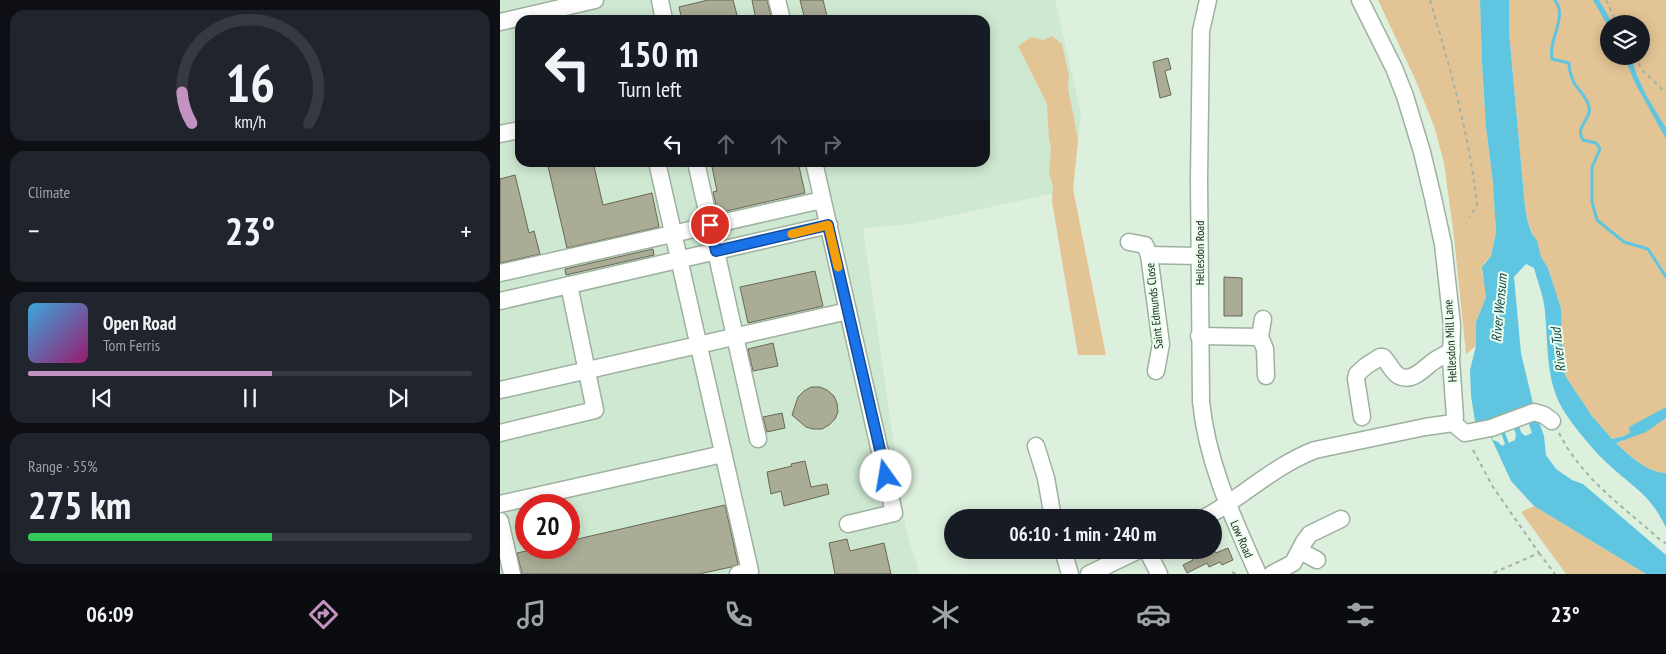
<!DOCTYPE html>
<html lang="en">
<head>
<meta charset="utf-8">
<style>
	body { margin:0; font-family:"PT Sans Narrow",sans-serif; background:#20242c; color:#f1f3f6; height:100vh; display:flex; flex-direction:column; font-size:19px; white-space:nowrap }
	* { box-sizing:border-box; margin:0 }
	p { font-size:16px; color:#9ea1a6 }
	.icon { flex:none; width:28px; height:28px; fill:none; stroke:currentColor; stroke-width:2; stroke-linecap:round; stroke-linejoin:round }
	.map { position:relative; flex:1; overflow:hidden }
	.side { display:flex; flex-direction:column; gap:10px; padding:10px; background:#0d0f14; width:500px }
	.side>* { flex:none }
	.top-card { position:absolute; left:15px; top:15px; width:475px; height:152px; border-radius:15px; box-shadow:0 2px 12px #0003; background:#171b24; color:#f1f3f6; overflow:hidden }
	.controls { position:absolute; left:1100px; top:15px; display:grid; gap:10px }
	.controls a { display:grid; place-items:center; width:50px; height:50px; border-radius:50%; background:#171b24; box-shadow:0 2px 12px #0003; font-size:25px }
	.speed { position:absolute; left:15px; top:494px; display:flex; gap:10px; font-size:25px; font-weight:700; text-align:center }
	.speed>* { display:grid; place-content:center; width:65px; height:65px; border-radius:50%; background:#171b24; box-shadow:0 2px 12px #0003; line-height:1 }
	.speed .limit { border:8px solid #d22; background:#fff; color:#111 }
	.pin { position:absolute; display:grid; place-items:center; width:42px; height:42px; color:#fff; margin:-21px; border:2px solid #fff; border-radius:50%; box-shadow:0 1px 5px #0007 }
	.me { position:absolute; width:55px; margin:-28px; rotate:347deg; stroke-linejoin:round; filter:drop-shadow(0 0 4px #0008) }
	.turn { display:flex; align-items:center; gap:18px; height:105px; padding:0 20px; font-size:22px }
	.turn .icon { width:65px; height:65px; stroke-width:2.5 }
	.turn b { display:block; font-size:35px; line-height:42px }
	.lanes { display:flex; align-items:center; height:48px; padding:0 20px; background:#0003; justify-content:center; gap:25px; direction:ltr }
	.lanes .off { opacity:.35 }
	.big { font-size:38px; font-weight:700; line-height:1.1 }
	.side .card { flex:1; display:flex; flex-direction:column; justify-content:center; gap:8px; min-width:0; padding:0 18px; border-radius:15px; background:#20242c }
	.side .dial { align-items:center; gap:0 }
	.dial svg { height:130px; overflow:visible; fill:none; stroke:#363941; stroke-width:7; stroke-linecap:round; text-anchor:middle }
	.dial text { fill:#f1f3f6; stroke:none }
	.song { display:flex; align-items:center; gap:15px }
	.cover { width:60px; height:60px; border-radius:8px; background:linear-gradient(135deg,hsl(200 70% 55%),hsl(320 70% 35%)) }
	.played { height:5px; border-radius:2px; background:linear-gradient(90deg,#c392c0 55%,#363941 55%) }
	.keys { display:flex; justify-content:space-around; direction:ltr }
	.heat { display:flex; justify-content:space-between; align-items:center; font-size:28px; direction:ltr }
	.charge { height:8px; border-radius:4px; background:linear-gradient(90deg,#34c759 55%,#363941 0) }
	.trip { position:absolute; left:444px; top:509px; width:278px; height:50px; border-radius:25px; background:#171b24; box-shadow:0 2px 12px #0003; font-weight:700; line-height:50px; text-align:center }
	.menu { display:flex; height:80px; justify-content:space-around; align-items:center; background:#090b0e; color:#9ea1a6 }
	.menu .icon { width:35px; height:35px }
	.menu .selected { color:#c392c0 }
	.menu b { font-size:22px; color:#f1f3f6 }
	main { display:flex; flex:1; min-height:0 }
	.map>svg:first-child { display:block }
	.built { fill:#cee8d1; fill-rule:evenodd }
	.green { fill:#e3c495; fill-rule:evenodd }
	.water { fill:#60c5e0; fill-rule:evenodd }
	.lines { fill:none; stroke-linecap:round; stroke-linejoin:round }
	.stream { stroke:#60c5e0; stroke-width:3 }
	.building { fill:#aaac96; stroke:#676954 }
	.minor-casing { stroke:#9eb1a0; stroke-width:19 }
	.path { stroke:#a2b2a3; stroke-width:2; stroke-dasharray:4 4; stroke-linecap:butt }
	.minor { stroke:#fff; stroke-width:16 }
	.route-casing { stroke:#114b97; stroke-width:12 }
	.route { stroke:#1a73e8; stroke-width:9 }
	.slow { stroke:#f59e0b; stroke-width:9 }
	.labels { text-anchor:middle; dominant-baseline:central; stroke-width:4; stroke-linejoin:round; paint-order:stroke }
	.street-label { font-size:12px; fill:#1a211b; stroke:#eafeec }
	.water-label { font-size:14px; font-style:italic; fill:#16444f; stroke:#eafeec }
</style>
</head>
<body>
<main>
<section class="side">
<div class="card dial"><svg viewBox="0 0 100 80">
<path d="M14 69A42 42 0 1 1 86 69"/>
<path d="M14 69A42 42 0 0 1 8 50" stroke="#c392c0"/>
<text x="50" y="56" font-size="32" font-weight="700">16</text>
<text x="50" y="72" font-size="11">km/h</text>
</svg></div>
<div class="card"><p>Climate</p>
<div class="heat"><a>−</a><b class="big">23°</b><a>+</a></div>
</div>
<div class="card">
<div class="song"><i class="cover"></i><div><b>Open Road</b><p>Tom Ferris</p></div></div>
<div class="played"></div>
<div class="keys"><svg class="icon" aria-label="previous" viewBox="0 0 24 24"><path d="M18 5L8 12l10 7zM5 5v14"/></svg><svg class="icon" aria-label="pause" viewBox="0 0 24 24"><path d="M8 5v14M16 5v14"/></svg><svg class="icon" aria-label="next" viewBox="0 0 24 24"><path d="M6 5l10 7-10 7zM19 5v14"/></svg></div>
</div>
<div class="card"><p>Range · 55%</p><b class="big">275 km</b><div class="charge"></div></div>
</section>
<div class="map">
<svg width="1166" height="574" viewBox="0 0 1166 574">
	<rect width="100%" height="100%" fill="#ddf0de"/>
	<path class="built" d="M0,0H555L581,113L573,189L413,224L363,228L406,530L420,574H0ZM20,20H485V162H20ZM26,505H69V548H26Z"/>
	<g class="green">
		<polygon points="878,0 980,0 982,63 986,127 993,183 996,232 991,256 985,262 982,274 985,283 986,297 976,322 976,346 966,354 954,237 944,163 934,126 916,81"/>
		<path d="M1009,0H1166V473C1146,472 1130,456 1116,443L1123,441L1124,436L1112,439L1092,416L1066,377L1063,367L1061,308L1048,268L1041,258L1039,248L1029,225L1025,207L1009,32ZM1109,24H1141V56H1109Z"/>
		<polygon points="552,36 562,44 569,76 568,87 578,140 573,189 606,355 578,355 552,202 553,186 549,173 551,149 549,139 547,104 518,46 531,37 543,40"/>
		<polygon points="1034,506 1146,574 1066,574 1021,512"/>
	</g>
	<g class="water">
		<path d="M980,0H1009V32L1025,207C1027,217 1029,233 1037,240L1041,257L1048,268L1061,308L1063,367L1066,377L1092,416L1112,439L1124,436L1130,433L1129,427L1166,407V418L1146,432L1116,443C1130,456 1146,472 1166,473V528C1151,495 1133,487 1108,464C1094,451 1072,425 1062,408C1044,375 1049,340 1044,304C1042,292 1037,280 1034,268L1026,264L1014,277L1021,353L1034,408L1044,436L1046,455L1056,469L1072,480L1083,484L1166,555V574H1146L1034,506L1011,481L988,431L979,429L975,421L971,396L970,370L976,346V322L986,297L982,267L991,256L996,232L993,183L986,127L982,63ZM1025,413L1032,433L1025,436L1021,432L1016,417ZM1010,419L1016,434L1015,440L1009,443L1001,423ZM998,424L1005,444L1002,446L998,442L993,440L988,428Z"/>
		<polygon points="1093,0 1099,0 1113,24 1109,24 1109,28"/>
		<polygon points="1124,56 1131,56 1136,73 1146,95 1166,128 1166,139 1135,83"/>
	</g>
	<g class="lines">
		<path class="stream" d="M1055,0C1068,18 1048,39 1052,59L1069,63C1069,70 1071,76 1074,83C1079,91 1087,97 1089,107C1092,120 1074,126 1083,140L1096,143L1100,149L1092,167V202L1097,220L1124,242L1148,249L1166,277"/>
	</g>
	<g class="building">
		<polygon points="208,0 233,0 237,15 233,16 234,20 182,20 179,7"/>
		<polygon points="252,0 267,0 272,20 256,20"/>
		<polygon points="300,0 323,0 328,20 305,20"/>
		<polygon points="668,58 671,69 665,71 671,95 660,98 653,62"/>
		<polygon points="47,162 93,162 103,205 152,193 159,227 67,248"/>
		<polygon points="211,162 298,162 305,193 218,213 213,192 217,191"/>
		<polygon points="15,175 29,233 34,231 40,254 0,263 0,179"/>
		<polygon points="153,249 154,255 66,275 65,269"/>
		<polygon points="315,271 323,306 248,323 240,287"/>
		<polygon points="724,277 742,278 742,316 724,316"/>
		<polygon points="273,343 278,366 253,371 248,349"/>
		<polygon points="311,387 320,387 327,390 334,396 337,403 338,412 335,419 329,425 322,429 313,429 306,427 292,415 298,397 304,391"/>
		<polygon points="282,413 285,428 267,432 263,417"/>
		<polygon points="305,461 311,487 327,484 329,494 284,506 281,491 271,494 267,472 292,466 291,464"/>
		<polygon points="225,505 238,564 231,567 199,574 22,574 17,553 40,548 69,548 69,541"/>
		<polygon points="347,539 350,551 384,543 391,574 335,574 329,543"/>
		<polygon points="728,548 733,560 722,565 720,562 709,567 707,563 687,573 683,565 693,560 691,556 702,551 704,555 714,550 716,553"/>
	</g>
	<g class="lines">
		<g class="minor-casing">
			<g id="minor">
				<polyline points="160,0 164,20"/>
				<polyline points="277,0 282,20"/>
				<path d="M708,0L701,31L699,179L701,401C707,463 733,518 758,574"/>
				<polyline points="0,22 95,0"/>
				<polyline points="0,134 20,130"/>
				<polyline points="157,162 250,571 238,574"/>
				<polyline points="196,162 258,439"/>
				<polyline points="314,162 394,513 348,524"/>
				<polyline points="629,242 645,245 649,255 661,344 656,371"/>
				<polyline points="649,255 699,256"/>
				<polyline points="0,273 322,200"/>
				<polyline points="0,301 329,225"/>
				<polyline points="699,336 760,337 763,319"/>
				<polyline points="760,337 765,349 766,376"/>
				<polyline points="0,390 348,311"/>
				<path d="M862,417L856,379L857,374L866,366L880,357H883C889,363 892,372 899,376C912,383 924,368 934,361C940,357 946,354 952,351"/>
				<polyline points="953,423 965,433 991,428 1034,412 1044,415 1052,421"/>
				<polyline points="0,433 95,410 69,285"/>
				<polyline points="536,446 546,478 553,518"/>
				<polyline points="0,504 223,454"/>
				<path d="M704,518C742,498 773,466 815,450L925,427L953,423L955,417L951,360L952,325L943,244L933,198L922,152L905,96L894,68L860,0"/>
				<polyline points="0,521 12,574"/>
				<polyline points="563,550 570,574"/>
				<polyline points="647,550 659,574"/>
				<polyline points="800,551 817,560"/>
				<polyline points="589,574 639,550"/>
				<polyline points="772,574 793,563 804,542 810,534 841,519"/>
			</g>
		</g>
		<g class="path">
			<path d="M930,0C950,68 970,136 977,206L969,217"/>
			<polyline points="1106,0 1117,24"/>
			<polyline points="1135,56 1142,70 1166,93"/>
			<path d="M1059,433C1078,471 1111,498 1142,524C1150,530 1157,539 1166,543"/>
			<polyline points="973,450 993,487 1039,553 991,574"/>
			<polyline points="1039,553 1055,574"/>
			<polyline points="732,572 736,574"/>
		</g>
		<use href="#minor" class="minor"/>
	</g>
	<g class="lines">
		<g class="route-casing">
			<polyline id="route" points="210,225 216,251 328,225 386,476"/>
		</g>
		<use href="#route" class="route"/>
		<polyline class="slow" points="292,234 328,225 338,267"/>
	</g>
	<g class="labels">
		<g class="street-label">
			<text transform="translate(699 253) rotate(-90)">Hellesdon Road</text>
			<text transform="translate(654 306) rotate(-96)">Saint Edmunds Close</text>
			<text transform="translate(950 341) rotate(-93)">Hellesdon Mill Lane</text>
			<text transform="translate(742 539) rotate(66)">Low Road</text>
		</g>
		<g class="water-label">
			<text transform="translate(999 308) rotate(-85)">River Wensum</text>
			<text transform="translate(1058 350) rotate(-97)">River Tud</text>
		</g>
	</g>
</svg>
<div class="controls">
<a><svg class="icon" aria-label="layers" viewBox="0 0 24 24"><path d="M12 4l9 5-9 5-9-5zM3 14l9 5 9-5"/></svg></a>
</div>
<div class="speed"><div class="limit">20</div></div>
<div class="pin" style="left:210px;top:225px;background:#d93025"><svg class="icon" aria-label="arrive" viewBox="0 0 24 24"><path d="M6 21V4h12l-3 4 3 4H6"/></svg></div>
<svg class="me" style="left:386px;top:476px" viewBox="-20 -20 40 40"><circle r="19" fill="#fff"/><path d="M0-13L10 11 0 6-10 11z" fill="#1a73e8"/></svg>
<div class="trip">06:10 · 1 min · 240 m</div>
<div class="top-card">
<div class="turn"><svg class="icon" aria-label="left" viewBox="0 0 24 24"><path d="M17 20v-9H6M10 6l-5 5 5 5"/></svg><div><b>150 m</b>Turn left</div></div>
<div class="lanes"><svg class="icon" aria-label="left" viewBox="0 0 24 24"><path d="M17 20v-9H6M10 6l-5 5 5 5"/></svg><svg class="icon off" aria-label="ahead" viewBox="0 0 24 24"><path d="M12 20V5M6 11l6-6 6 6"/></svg><svg class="icon off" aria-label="ahead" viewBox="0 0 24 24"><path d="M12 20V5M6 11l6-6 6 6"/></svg><svg class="icon off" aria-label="right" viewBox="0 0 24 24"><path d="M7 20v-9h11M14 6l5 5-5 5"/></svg></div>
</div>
</div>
</main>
<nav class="menu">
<b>06:09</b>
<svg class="icon selected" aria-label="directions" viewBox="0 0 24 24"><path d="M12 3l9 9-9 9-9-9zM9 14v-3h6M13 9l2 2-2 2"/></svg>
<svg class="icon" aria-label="music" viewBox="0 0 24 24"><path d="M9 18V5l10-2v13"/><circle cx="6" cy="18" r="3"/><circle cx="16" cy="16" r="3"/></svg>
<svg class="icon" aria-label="phone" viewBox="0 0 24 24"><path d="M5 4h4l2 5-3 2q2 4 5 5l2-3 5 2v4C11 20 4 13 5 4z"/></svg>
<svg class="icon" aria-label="climate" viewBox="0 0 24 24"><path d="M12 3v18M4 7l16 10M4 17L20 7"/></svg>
<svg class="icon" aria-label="car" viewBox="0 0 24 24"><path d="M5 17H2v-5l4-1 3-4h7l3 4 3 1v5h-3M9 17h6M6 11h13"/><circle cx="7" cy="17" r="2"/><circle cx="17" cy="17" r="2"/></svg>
<svg class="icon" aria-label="filters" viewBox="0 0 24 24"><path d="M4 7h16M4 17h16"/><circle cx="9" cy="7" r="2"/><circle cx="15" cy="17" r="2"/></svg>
<b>23°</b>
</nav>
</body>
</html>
